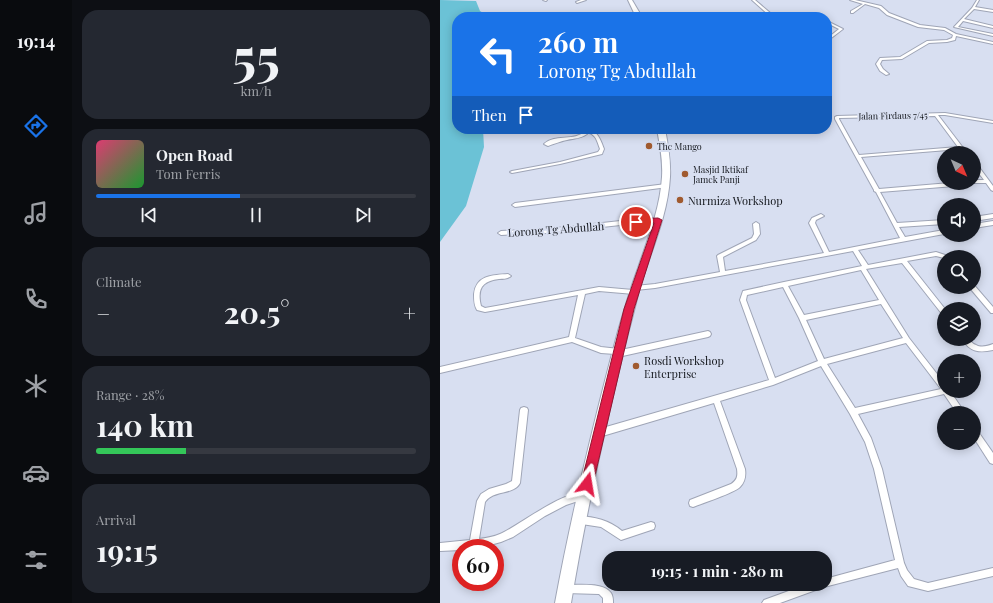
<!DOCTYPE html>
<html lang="en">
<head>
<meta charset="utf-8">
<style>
	body { margin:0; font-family:"Playfair Display",serif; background:#242831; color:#f1f3f6; height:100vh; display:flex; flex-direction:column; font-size:15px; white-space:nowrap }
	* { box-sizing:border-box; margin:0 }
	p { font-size:13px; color:#9ea1a6 }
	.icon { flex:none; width:22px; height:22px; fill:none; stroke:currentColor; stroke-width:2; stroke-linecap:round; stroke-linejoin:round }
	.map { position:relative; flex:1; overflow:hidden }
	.sheet { display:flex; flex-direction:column; gap:10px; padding:10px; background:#0d0f14; width:368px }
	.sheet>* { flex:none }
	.banner { position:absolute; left:12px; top:12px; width:380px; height:122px; border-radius:16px; box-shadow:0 2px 10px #0003; background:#1a73e8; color:#fff; overflow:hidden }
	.needle { width:26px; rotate:136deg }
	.tools { position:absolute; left:497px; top:146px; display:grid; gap:8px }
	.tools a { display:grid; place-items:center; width:44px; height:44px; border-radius:50%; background:#171b24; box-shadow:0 2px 10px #0003; font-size:20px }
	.speed { position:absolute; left:12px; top:539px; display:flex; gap:8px; font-size:20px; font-weight:700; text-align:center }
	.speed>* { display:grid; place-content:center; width:52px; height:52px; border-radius:50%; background:#171b24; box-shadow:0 2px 10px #0003; line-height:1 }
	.speed .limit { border:6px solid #d22; background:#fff; color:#111 }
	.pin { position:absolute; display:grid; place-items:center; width:34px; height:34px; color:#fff; margin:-17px; border:2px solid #fff; border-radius:50%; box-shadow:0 1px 4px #0007 }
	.me { position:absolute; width:44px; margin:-22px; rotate:14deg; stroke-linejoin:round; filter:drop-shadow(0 0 3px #0008) }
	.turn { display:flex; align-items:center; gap:14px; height:84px; padding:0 20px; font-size:18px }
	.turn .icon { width:52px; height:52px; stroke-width:2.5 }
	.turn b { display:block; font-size:28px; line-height:34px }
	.then { display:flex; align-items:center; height:38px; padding:0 20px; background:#0003; gap:8px; font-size:15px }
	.big { font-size:30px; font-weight:700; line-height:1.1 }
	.sheet .card { flex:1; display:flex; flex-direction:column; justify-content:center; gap:6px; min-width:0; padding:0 14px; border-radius:16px; background:#242831 }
	.sheet .dial { align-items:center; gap:0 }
	.dial b { font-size:52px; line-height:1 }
	.song { display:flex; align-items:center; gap:12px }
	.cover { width:48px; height:48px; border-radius:6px; background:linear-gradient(135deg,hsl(340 70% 55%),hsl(130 70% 35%)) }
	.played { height:4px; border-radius:2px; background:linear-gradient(90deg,#1a73e8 45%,#363941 45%) }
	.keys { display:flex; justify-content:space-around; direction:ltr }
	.heat { display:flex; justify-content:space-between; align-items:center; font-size:22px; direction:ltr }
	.charge { height:6px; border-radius:3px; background:linear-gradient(90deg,#34c759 28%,#363941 0) }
	.trip { position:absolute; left:162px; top:551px; width:230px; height:40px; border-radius:16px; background:#171b24; box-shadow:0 2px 10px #0003; font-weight:700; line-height:40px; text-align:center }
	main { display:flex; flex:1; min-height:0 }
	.tabs { display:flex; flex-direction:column; width:72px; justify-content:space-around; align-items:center; background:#090b0e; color:#9ea1a6 }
	.tabs .icon { width:28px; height:28px }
	.tabs .active { color:#1a73e8 }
	.tabs b { font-size:18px; color:#f1f3f6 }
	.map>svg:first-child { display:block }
	.water { fill:#6bc2d6 }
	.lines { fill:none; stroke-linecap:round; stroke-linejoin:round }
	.minor-casing { stroke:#9fa5b6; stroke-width:2 }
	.primary-casing { stroke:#9fa5b6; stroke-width:2 }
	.minor { fill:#fff; fill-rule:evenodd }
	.primary { fill:#fff; fill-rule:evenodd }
	.route { fill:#e11d48; stroke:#92132f }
	.poi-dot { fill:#a05a2f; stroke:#d8dff1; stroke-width:1.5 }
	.labels { text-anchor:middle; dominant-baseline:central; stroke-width:4; stroke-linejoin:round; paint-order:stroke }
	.far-street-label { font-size:9px; fill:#14171d; stroke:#d8dff1 }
	.far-poi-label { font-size:9px; fill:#14171d; stroke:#d8dff1; text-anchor:start }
	.poi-label { font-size:11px; fill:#14171d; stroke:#d8dff1; text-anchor:start }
	.street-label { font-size:11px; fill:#14171d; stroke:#d8dff1 }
</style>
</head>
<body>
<main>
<nav class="tabs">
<b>19:14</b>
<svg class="icon active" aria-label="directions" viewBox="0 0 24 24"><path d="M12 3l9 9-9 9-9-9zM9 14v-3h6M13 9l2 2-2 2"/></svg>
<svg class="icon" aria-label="music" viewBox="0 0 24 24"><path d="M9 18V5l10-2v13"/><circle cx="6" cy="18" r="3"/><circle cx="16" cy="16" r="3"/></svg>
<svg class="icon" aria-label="phone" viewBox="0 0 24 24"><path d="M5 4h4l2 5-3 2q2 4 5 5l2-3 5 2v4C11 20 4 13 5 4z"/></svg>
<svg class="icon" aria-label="climate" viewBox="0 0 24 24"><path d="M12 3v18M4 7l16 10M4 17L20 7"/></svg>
<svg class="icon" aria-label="car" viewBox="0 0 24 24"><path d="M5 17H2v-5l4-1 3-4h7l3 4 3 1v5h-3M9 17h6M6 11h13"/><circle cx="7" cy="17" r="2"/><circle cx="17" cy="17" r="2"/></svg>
<svg class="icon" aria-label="filters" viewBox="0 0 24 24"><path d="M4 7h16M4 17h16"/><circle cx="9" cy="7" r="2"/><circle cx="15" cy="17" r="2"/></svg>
</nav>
<section class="sheet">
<div class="card dial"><b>55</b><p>km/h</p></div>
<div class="card">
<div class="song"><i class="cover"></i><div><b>Open Road</b><p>Tom Ferris</p></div></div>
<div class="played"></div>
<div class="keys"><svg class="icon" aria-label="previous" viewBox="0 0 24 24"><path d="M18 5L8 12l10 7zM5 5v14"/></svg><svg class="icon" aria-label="pause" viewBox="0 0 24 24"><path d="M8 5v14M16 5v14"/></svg><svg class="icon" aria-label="next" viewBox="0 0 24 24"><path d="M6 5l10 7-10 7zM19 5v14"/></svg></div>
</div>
<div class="card"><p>Climate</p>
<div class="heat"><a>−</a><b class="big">20.5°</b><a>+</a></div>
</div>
<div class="card"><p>Range · 28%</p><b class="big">140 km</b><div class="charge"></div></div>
<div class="card"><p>Arrival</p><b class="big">19:15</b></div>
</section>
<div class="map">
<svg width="553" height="603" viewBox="0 0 553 603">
	<rect width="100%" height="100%" fill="#d8dff1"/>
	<polygon class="water" points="0,0 36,1 40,11 50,17 17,17 17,129 43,129 44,147 26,206 0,242"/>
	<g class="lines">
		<g class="minor-casing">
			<g id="minor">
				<polygon points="103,0 107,0 106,1"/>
				<polygon points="141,0 146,0 137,3 136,2"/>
				<polygon points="312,0 315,0 335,17 331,17"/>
				<polygon points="410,0 415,0 441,6 449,13 480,25 505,28 516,34 553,42 553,44 516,36 515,40 507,42 489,43 462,59 442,60 440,64 443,69 449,74 446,75 440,71 436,64 440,58 460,57 487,41 507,40 512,38 513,35 504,30 478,27 447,15 439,8 425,4 413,13 411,13 411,11 423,4"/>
				<polygon points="537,0 539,0 535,7 553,10 553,12 534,9 524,19 553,26 553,28 523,21 518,27 553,34 553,36 514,27 532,8"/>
				<polygon points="356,16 364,16 366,17 354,17"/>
				<polygon points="387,21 403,29 390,39 388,38 389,37 399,29 387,23"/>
				<path d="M505,113L553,121V123L505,115H498L527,153H523L520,149L421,157L439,189L510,183H529L527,185L440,192L457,223L504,220V224L459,227L465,237L504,230V234L418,250L428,265L496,252L508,256L509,257H504V258L496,256L467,261L505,309H504V314H502L462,263L426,269L469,338L504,383V391H510L525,413H517L504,394L418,414L431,438L442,469L464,563L467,570L474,579L488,583L553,568V576L488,591L468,586L461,576L458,568L384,587L340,603H322L324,600L368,584H385V579L455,560L434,469L425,442L410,414L381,366L333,385L280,401L305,469C306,476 305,482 300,487C294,493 263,503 253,507L250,506L249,503L250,500L291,484C297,480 298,476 297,469L274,403L159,437L156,436L155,433L156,430L159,429L329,380L300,300L303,291L344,282L422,266L413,251L215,288L196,290L197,292L194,294L159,291L145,294L135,338L161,347L179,349L181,350L268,331L270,332L271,334L270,336L268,337L178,357L176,356L175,354L161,353L132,342L0,373V367L129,337L138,295L45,312L37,310C34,305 34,300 34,294C36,275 53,275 68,274L71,276C68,279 63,279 59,279C41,281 37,290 41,306L45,308L159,287L193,290L192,288L195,286L215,284L280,272L277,256L278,255L312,238L314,234L313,224L316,222L319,224L320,234L316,240L283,257L285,271L384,253L369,223L372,218L381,214L384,216L376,220L375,223L389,252L460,238L436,192L434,191V190L395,119V117L397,116ZM495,116L518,147L419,155L399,119V118ZM421,270L439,300L364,315L348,286ZM343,287L359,318L378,361L335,378L306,300L307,295ZM441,304L463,338L384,359L366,320ZM466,343L501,389L415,408L387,364Z"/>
				<path d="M141,129C156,129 159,135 164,149L162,154L120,164L72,173L70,172L72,171L120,162L158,152L160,149C157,141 156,134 147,132V134C140,139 135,138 127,140C121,141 114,144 108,146L104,144C115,134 131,141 143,133Z"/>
				<polygon points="534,163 536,163 553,186 553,191 551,190 546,183 532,183 534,183 534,180 544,180 534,167"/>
				<polygon points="226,184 228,186 228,187 75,207 72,205 75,203"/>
				<polygon points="553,214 553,218 534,221 534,217"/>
				<polygon points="208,218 218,219 221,221 218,223 208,222 107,233 61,235 58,233 61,231 107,229"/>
				<polygon points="553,221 553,225 534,228 534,224"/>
				<polygon points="534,285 553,307 553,313 551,313 529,287 534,287"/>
				<path d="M522,339C534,339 528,342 536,345C541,348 548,346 553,344V350C539,353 530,352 522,339Z"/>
				<path d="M84,407L87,408L88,410L80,483C74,495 53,490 45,502L39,539C46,538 53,537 60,534C79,526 127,487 146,494L147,497L146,500L135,502L126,505L105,516L73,537L61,542L39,548H21V550L0,551V543L30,540L37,501L41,494L49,489L66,484L72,481L80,410L81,408Z"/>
				<polygon points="534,428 537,430 553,453 553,464 550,463 534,438"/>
				<path d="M138,516C155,517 169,520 182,531L211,522L214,523L215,526L214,529L181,540L161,527L135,523L134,520L135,517Z"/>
				<path d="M125,585C138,585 164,582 171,593C173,596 173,600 173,603H163V598L159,594L125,593L122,592L121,589L122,586Z"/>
			</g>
		</g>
		<g class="primary-casing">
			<g id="primary">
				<polygon points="188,0 192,0 202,17 196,17"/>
				<path d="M217,129H225C228,145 231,161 230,177C228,215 211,251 200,287C196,303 192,319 188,334C166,423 146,512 131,603H115C132,511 154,421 178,331C184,310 190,289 198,268C208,238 220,209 222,177C223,161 220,145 217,129Z"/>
			</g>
		</g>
		<use href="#minor" class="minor"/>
		<use href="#primary" class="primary"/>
	</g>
	<polygon class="route" points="218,218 222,220 194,309 153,484 151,488 147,490 143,488 141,484 184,309 214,223 196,225 192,222 196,219"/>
	<g class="poi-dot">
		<circle cx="209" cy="146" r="4"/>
		<circle cx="245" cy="174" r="4"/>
		<circle cx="240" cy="200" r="4"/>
		<circle cx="196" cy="366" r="4"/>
	</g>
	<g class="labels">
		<g class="far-street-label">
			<text transform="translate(453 115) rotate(-1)">Jalan Firdaus 7/45</text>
		</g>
		<g class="far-poi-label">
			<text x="217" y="146">The Mango</text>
			<text x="253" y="169">Masjid Iktikaf<tspan x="253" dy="10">Jamek Panji</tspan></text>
		</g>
		<g class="poi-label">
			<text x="248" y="200">Nurmiza Workshop</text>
			<text x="204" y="360">Rosdi Workshop<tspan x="204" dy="13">Enterprise</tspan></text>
		</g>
		<g class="street-label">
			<text transform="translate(116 229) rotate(-4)">Lorong Tg Abdullah</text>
		</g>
	</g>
</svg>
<div class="tools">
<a><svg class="needle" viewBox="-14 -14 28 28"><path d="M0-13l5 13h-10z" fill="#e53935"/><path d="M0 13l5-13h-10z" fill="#9ea1a6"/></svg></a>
<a><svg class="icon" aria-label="sound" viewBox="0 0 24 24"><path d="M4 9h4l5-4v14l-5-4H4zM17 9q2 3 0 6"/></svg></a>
<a><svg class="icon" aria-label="search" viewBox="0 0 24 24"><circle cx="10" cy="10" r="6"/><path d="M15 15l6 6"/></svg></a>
<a><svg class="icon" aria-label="layers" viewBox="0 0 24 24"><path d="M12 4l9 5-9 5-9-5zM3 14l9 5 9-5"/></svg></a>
<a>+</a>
<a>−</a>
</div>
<div class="speed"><div class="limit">60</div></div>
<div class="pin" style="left:196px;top:222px;background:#d93025"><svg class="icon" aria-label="arrive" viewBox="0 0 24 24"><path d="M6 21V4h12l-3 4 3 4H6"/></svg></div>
<svg class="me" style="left:147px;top:484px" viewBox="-20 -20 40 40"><path d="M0-17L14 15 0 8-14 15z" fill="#e11d48" stroke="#fff" stroke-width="4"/></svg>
<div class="trip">19:15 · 1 min · 280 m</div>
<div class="banner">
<div class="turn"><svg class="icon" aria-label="left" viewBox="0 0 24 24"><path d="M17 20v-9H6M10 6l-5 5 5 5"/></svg><div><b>260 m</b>Lorong Tg Abdullah</div></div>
<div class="then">Then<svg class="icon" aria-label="arrive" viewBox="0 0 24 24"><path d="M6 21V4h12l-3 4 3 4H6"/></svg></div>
</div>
</div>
</main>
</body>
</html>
